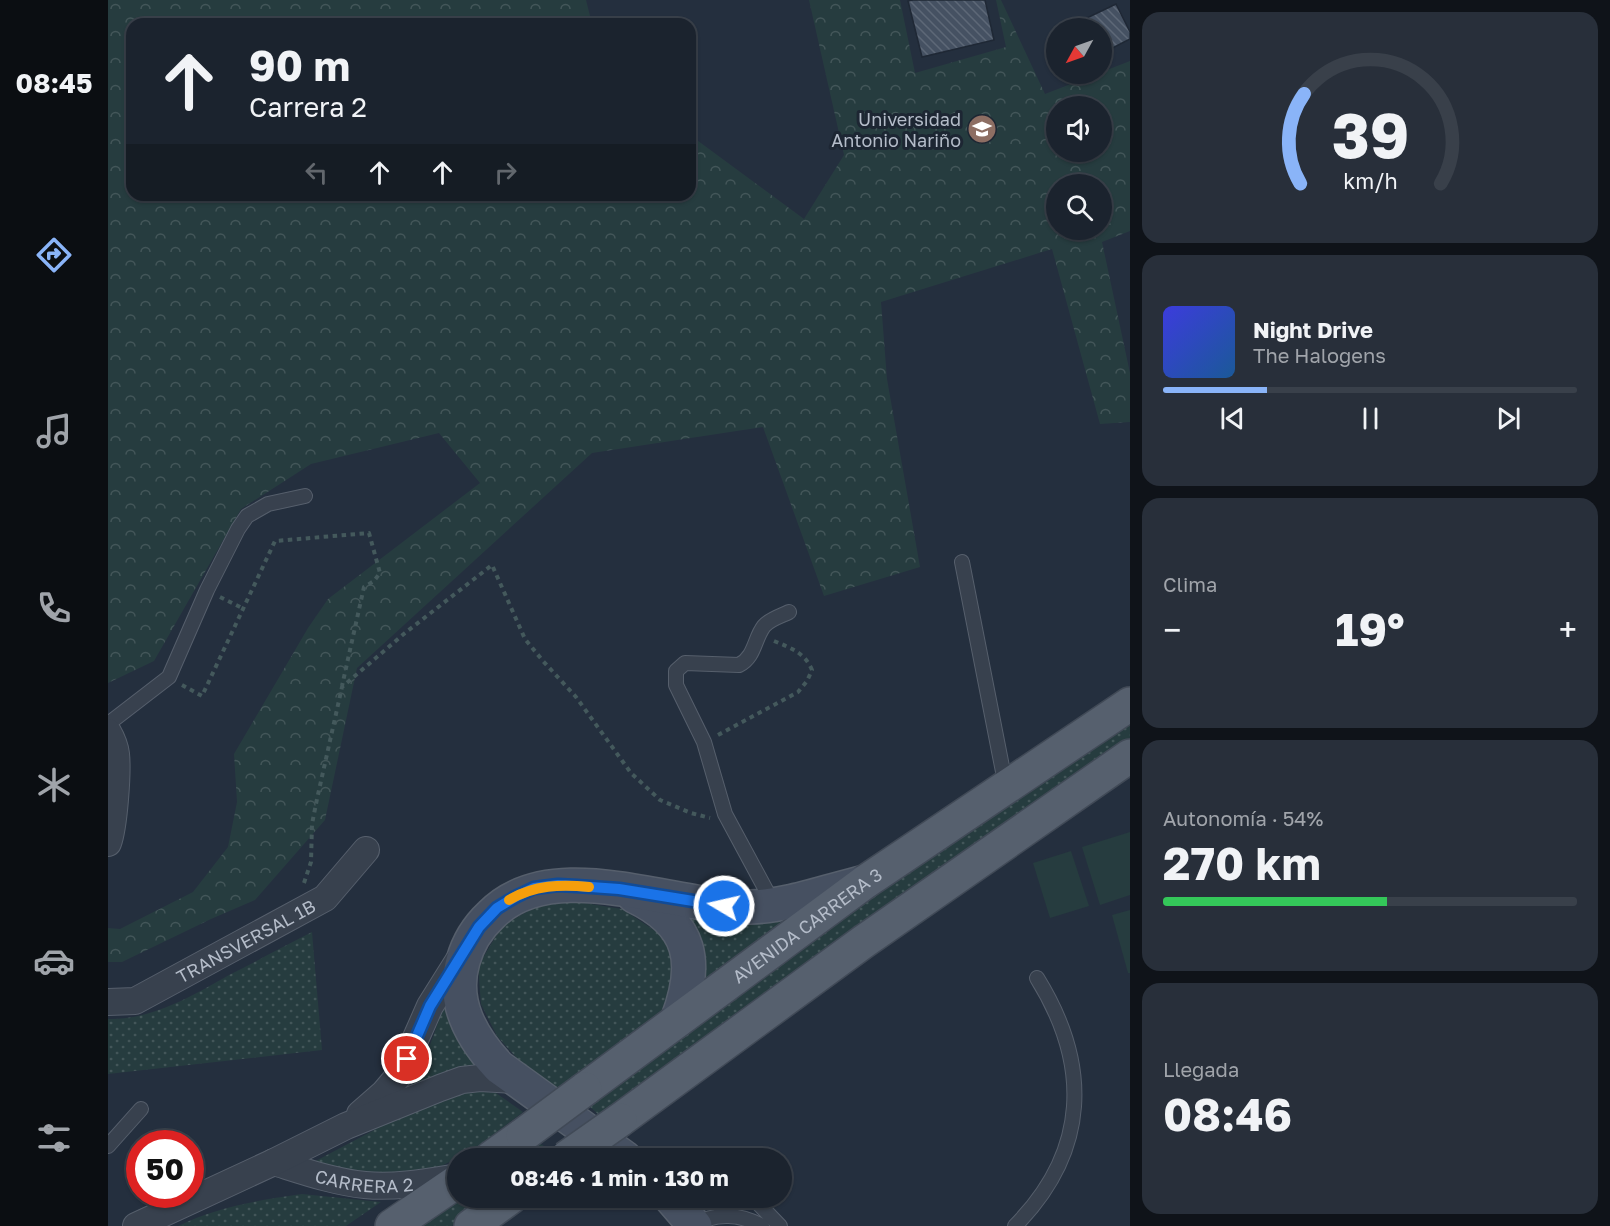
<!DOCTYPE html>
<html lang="es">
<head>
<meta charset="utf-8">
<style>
	body { margin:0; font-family:"Golos Text",sans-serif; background:#282f3a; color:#f1f3f6; height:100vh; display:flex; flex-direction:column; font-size:22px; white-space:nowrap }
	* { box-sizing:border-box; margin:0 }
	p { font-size:20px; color:#a0a4aa }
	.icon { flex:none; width:33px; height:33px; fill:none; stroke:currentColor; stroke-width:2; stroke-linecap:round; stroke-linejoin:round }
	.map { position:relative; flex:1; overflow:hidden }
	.details { display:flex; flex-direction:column; gap:12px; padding:12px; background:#0f1319; width:480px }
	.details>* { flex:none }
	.top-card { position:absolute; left:18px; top:18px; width:570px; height:183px; border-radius:18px; box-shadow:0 2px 4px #0004,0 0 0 2px #39404a; background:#1b232e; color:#f1f3f6; overflow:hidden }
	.needle { width:39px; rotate:230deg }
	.tools { position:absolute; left:938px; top:18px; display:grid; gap:12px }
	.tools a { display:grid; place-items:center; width:66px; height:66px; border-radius:50%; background:#1b232e; box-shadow:0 2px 4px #0004,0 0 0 2px #39404a; font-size:30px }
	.speed { position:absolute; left:18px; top:1130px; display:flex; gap:12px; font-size:30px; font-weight:700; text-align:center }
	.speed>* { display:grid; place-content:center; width:78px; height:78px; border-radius:50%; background:#1b232e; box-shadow:0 2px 4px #0004,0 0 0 2px #39404a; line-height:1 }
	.speed .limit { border:9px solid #d22; background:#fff; color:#111 }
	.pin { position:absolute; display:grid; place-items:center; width:51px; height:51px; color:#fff; margin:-26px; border:3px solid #fff; border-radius:50%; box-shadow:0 2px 6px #0007 }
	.me { position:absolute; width:66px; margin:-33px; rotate:279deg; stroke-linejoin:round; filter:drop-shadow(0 0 4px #0008) }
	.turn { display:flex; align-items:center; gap:21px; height:126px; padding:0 24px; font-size:27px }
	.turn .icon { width:78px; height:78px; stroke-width:2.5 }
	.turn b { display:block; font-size:42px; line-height:51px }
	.lanes { display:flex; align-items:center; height:57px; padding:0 24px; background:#0003; justify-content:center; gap:30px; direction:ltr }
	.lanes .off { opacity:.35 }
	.big { font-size:45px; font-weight:700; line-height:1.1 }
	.details .widget { flex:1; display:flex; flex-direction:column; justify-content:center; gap:9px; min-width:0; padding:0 21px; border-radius:18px; background:#282f3a }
	.details .dial { align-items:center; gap:0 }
	.dial svg { height:156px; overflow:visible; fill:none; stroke:#39404a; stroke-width:7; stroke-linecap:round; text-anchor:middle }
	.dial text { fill:#f1f3f6; stroke:none }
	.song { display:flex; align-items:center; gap:18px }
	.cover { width:72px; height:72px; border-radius:9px; background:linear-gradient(135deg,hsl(240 70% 55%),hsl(210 70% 35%)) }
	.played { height:6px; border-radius:3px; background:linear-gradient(90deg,#8ab4f8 25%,#39404a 25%) }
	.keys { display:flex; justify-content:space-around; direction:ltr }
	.heat { display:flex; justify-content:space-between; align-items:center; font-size:33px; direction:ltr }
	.charge { height:9px; border-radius:4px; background:linear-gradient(90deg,#34c759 54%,#39404a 0) }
	.trip { position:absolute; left:339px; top:1148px; width:345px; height:60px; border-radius:30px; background:#1b232e; box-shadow:0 2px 4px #0004,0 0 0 2px #39404a; font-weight:700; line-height:60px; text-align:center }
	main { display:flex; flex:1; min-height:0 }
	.menu { display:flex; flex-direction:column; width:108px; justify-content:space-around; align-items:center; background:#0b0e12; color:#a0a4aa }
	.menu .icon { width:42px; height:42px }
	.menu .on { color:#8ab4f8 }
	.menu b { font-size:27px; color:#f1f3f6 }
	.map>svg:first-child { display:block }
	.grass { fill:url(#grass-dots) }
	.forest { fill:url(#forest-crowns); fill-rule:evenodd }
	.green { fill:#263c3f }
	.building { fill:url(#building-back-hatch); stroke:#1f2835; stroke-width:1.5 }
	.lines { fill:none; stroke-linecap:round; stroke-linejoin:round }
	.lane-casing { stroke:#565f6c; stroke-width:16 }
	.street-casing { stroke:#565f6c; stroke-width:28 }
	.secondary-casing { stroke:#565f6c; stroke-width:36 }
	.primary-casing { stroke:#414a57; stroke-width:36 }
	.path { stroke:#44595c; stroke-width:4; stroke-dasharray:4.5 4.5; stroke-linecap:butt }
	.lane { stroke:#38414e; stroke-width:14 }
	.street { stroke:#38414e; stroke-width:26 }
	.secondary { stroke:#465061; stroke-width:33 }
	.primary { stroke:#56606e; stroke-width:33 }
	.primary-bridge-casing { stroke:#414a57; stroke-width:36; stroke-linecap:butt }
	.primary-bridge { stroke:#56606e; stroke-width:33 }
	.route-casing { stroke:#114b97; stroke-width:15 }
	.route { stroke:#1a73e8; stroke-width:10 }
	.slow { stroke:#f59e0b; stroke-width:10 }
	.labels { text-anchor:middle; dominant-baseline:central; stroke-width:6; stroke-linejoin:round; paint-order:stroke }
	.poi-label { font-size:18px; fill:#b4bcc9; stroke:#1d2633; text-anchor:end }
	.street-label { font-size:18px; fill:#b4bcc9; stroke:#1d2633 }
</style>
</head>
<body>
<main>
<nav class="menu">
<b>08:45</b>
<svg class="icon on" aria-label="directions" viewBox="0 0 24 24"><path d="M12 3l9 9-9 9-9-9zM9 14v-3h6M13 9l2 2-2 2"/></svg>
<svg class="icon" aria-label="music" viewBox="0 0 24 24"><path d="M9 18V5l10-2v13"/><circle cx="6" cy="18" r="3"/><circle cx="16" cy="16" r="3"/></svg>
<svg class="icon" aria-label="phone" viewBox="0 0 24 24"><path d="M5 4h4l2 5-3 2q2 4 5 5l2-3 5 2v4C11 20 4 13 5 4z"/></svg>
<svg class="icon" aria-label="climate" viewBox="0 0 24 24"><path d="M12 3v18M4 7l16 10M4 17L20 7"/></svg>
<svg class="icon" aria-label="car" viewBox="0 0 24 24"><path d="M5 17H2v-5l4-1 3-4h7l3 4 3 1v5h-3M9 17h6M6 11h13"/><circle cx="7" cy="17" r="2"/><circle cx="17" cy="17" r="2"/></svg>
<svg class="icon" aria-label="filters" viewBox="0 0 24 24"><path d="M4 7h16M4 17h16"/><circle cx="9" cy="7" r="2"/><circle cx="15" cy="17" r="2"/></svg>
</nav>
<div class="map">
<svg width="1022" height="1226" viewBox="0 0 1022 1226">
	<defs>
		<pattern id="grass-dots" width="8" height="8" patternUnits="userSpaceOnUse" patternTransform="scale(1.5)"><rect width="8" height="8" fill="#263c3f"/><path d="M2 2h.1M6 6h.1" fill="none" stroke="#435659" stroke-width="1.8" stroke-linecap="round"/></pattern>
		<pattern id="forest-crowns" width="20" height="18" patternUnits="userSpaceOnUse" patternTransform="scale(1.5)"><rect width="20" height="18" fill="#263c3f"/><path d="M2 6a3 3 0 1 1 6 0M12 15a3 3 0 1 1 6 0" fill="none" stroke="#435659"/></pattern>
		<pattern id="building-back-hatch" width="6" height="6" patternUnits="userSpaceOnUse" patternTransform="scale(1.5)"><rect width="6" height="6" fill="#455162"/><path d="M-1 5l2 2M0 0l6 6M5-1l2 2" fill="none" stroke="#5d6877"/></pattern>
	</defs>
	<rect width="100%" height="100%" fill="#242f3e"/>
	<g class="grass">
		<polygon points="1022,718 1022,743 838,865 631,1011 492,1116 480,1105 628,992"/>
		<polygon points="464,901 514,909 555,936 570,968 566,993 547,1019 450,1089 416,1066 389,1036 373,1004 370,966 394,926 429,906"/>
		<path d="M576,909L614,920L644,925L687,917L596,984C595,949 594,939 576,909Z"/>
		<path d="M204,932L214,1050L0,1074V1019C44,1020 84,996 121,975C149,961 176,946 204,932Z"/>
		<path d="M339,993L370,1068L303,1084C320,1055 330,1025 339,993Z"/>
		<polygon points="360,1090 388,1093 415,1112 364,1151 325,1170 289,1178 200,1165 325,1099"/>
		<polygon points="427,1141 445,1151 435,1158 404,1158"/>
		<path d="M194,1194L273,1202L238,1226H70C109,1207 152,1200 194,1194Z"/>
		<polygon points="349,1197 382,1197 344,1226 308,1226"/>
	</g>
	<path class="forest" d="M0,0H478L484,24H24V195H582V135L696,219L736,155L701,0H792L807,73L898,47L888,0H893L937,94L1022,61V231L994,242L1022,373V422L992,424L944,249L773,302L779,379L812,567L716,596L655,427L484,453L249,668L217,820L147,900L103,919L14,962H0V928L12,929L85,892L120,847L129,802L126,754L200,628L220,599L372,483L331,433L203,464L133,509L46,661L0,683ZM948,106H993V152H948ZM948,184H993V230H948Z"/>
	<g class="green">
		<polygon points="1022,832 1022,895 992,905 974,847"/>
		<polygon points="963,851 981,906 942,918 925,863"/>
		<polygon points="1022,910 1022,973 1020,973 1004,915"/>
	</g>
	<g class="building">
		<polygon points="805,0 877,0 886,40 814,57 800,1"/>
		<polygon points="1008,4 1022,32 1022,39 993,54 993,28 958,28"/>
	</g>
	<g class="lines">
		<g class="lane-casing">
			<g id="lane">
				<polyline points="854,562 898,787"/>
				<polyline points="0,724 61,677 99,590 130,529 139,516 160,504 197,496"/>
				<path d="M665,903L617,814L596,742L568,685V671L577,663L631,665C647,657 646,639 656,626C662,619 673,616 681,612"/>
				<polyline points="0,1146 33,1109"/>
				<polyline points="644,1197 672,1226"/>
				<path d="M586,1225C608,1212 633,1214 654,1226"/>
				<path d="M907,1226C981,1151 983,1065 929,978"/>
			</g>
		</g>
		<g class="street-casing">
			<g id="street">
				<path d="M0,732C4,739 7,746 8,754C10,772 6,827 0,843"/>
				<path id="s1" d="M0,1002L27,1001L217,898L258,850"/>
				<polyline points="252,1114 276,1093 292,1074 322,1006 354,955"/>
				<path id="s2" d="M166,1162C195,1171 226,1182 257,1185C288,1188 319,1182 350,1177"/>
				<polyline points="28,1226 166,1162 238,1126 332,1088 354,1080 372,1078 409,1080"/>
			</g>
		</g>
		<g class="secondary-casing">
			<g id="secondary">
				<path d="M526,896C585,924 591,963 569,1021"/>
				<path d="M517,1158L391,1067C363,1037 343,1002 355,961C360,943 369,928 383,915C445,852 565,909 642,907C680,906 720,891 757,882"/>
				<polyline points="562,1197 587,1226"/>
			</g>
		</g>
		<g class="primary-casing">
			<g id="primary">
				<path id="s3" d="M477,1089L757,882L1022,704"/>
				<polyline points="512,1120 755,942 1022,756"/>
				<polyline points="383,1158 415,1135"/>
				<polyline points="284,1226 350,1181"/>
				<polyline points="363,1226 403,1197"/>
			</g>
		</g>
		<g class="path">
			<polyline points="112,597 136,609"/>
			<polyline points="74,685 94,696 167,541 261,533 272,573 266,581 256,587 234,686"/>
			<path d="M610,735L690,692L699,681L704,670C697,653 683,648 666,641"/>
			<polyline points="196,883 203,862 204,824 209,799 234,687 297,633 384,565 417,639 435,661 468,697 523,773 552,800 583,813 602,818"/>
		</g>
		<use href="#lane" class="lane"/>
		<use href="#street" class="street"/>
		<use href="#secondary" class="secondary"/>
		<use href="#primary" class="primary"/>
		<g class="primary-bridge-casing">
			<g id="primary-bridge">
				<polyline points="415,1135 477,1089"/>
				<polyline points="458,1158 512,1120"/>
			</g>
		</g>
		<use href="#primary-bridge" class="primary-bridge"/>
	</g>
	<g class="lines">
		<g class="route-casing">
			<polyline id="route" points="299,1059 322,1006 371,927 389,908 407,897 426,888 450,885 469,886 511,889 616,906"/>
		</g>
		<use href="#route" class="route"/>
		<path class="slow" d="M401,900C426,885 453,884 481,887"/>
	</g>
	<defs>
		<g id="university-disc" transform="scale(1.5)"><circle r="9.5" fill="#8d6e63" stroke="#1d2633"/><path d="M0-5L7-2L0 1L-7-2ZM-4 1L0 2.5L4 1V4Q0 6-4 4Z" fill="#fff"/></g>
	</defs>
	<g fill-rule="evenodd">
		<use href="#university-disc" x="874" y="129"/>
	</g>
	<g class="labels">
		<g class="poi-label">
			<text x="853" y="119">Universidad<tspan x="853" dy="21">Antonio Nariño</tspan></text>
		</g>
		<g class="street-label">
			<text stroke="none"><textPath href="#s3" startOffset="276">AVENIDA CARRERA 3</textPath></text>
			<text stroke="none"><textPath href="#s1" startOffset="153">TRANSVERSAL 1B</textPath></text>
			<text stroke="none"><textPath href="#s2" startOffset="93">CARRERA 2</textPath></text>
		</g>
	</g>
</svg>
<div class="tools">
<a><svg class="needle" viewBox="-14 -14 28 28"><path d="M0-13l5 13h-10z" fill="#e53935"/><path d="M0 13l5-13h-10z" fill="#a0a4aa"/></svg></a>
<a><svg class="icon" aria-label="sound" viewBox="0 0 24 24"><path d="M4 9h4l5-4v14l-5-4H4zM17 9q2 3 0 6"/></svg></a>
<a><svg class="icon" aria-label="search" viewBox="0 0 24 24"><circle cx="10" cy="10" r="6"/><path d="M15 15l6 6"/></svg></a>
</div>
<div class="speed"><div class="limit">50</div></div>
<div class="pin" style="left:299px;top:1059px;background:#d93025"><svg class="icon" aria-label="arrive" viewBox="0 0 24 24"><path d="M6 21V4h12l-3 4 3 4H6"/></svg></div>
<svg class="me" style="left:616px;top:906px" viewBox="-20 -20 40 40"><circle r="17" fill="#1a73e8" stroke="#fff" stroke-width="3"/><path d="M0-11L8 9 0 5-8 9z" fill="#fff"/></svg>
<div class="trip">08:46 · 1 min · 130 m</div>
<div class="top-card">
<div class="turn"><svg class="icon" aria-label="ahead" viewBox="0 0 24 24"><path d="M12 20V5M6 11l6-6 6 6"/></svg><div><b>90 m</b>Carrera 2</div></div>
<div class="lanes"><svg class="icon off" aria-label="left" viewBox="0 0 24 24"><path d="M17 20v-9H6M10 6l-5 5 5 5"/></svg><svg class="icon" aria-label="ahead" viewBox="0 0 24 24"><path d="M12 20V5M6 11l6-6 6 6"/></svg><svg class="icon" aria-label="ahead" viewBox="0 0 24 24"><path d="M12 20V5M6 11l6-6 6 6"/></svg><svg class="icon off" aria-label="right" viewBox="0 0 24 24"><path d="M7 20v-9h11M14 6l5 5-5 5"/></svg></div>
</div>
</div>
<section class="details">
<div class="widget dial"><svg viewBox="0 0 100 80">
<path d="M14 69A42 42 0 1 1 86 69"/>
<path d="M14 69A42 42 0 0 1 16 23" stroke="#8ab4f8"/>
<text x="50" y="56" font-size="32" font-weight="700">39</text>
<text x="50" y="72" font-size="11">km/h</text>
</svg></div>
<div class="widget">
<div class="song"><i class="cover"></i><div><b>Night Drive</b><p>The Halogens</p></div></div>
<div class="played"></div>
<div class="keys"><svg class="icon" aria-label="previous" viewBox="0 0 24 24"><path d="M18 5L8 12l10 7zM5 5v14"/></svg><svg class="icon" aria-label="pause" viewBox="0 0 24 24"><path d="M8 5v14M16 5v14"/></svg><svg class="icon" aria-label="next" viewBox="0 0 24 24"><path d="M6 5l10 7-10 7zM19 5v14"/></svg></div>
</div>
<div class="widget"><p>Clima</p>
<div class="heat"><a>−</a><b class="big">19°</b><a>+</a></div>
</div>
<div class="widget"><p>Autonomía · 54%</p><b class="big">270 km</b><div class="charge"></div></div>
<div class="widget"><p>Llegada</p><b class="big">08:46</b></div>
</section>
</main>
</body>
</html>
